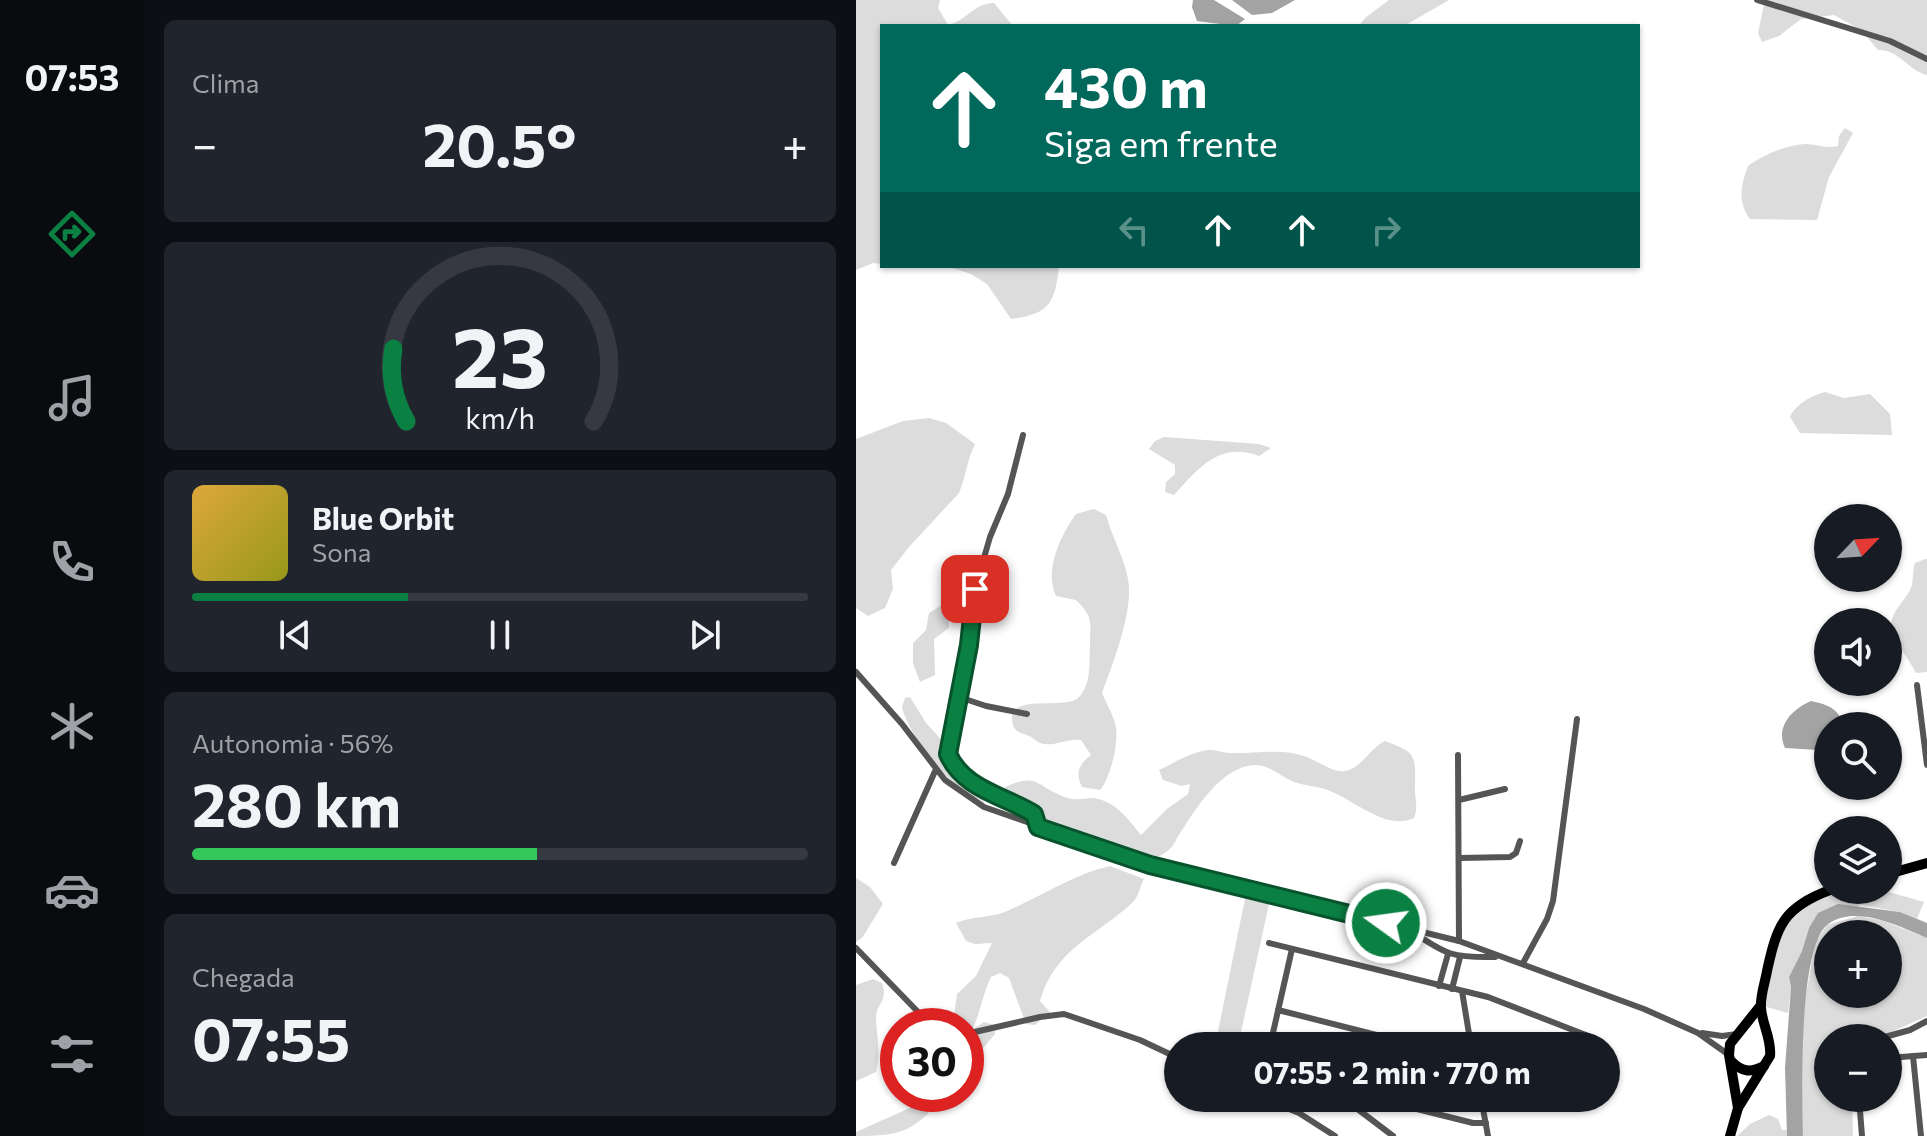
<!DOCTYPE html>
<html lang="pt">
<head>
<meta charset="utf-8">
<style>
	body { margin:0; font-family:Commissioner,sans-serif; background:#20242c; color:#f1f3f6; height:100vh; display:flex; flex-direction:column; font-size:30px; white-space:nowrap }
	* { box-sizing:border-box; margin:0 }
	p { font-size:26px; color:#9ea1a6 }
	.icon { flex:none; width:44px; height:44px; fill:none; stroke:currentColor; stroke-width:2; stroke-linecap:round; stroke-linejoin:round }
	.map { position:relative; flex:1; overflow:hidden }
	.sheet { display:flex; flex-direction:column; gap:20px; padding:20px; background:#0d0f14; width:712px }
	.sheet>* { flex:none }
	.guide { position:absolute; left:24px; top:24px; width:760px; height:244px; border-radius:0px; box-shadow:0 2px 6px #0004; background:#00695c; color:#fff; overflow:hidden }
	.needle { width:52px; rotate:65deg }
	.tools { position:absolute; left:958px; top:504px; display:grid; gap:16px }
	.tools a { display:grid; place-items:center; width:88px; height:88px; border-radius:50%; background:#171b24; box-shadow:0 2px 6px #0004; font-size:40px }
	.speed { position:absolute; left:24px; top:1008px; display:flex; gap:16px; font-size:40px; font-weight:700; text-align:center }
	.speed>* { display:grid; place-content:center; width:104px; height:104px; border-radius:50%; background:#171b24; box-shadow:0 2px 6px #0004; line-height:1 }
	.speed .limit { border:12px solid #d22; background:#fff; color:#111 }
	.pin { position:absolute; display:grid; place-items:center; width:68px; height:68px; color:#fff; margin:-34px; border-radius:16px; box-shadow:0 4px 12px #0006 }
	.me { position:absolute; width:88px; margin:-44px; rotate:284deg; stroke-linejoin:round; filter:drop-shadow(0 0 6px #0008) }
	.turn { display:flex; align-items:center; gap:28px; height:168px; padding:0 32px; font-size:36px }
	.turn .icon { width:104px; height:104px; stroke-width:2.5 }
	.turn b { display:block; font-size:56px; line-height:68px }
	.lanes { display:flex; align-items:center; height:76px; padding:0 32px; background:#0003; justify-content:center; gap:40px; direction:ltr }
	.lanes .off { opacity:.35 }
	.big { font-size:60px; font-weight:700; line-height:1.1 }
	.sheet .card { flex:1; display:flex; flex-direction:column; justify-content:center; gap:12px; min-width:0; padding:0 28px; border-radius:12px; background:#20242c }
	.sheet .dial { align-items:center; gap:0 }
	.dial svg { height:208px; overflow:visible; fill:none; stroke:#363941; stroke-width:7; stroke-linecap:round; text-anchor:middle }
	.dial text { fill:#f1f3f6; stroke:none }
	.song { display:flex; align-items:center; gap:24px }
	.cover { width:96px; height:96px; border-radius:12px; background:linear-gradient(135deg,hsl(40 70% 55%),hsl(60 70% 35%)) }
	.played { height:8px; border-radius:4px; background:linear-gradient(90deg,#0b8043 35%,#363941 35%) }
	.keys { display:flex; justify-content:space-around; direction:ltr }
	.heat { display:flex; justify-content:space-between; align-items:center; font-size:44px; direction:ltr }
	.charge { height:12px; border-radius:6px; background:linear-gradient(90deg,#34c759 56%,#363941 0) }
	.trip { position:absolute; left:308px; top:1032px; width:456px; height:80px; border-radius:40px; background:#171b24; box-shadow:0 2px 6px #0004; font-weight:700; line-height:80px; text-align:center }
	main { display:flex; flex:1; min-height:0 }
	.dock { display:flex; flex-direction:column; width:144px; justify-content:space-around; align-items:center; background:#090b0e; color:#9ea1a6 }
	.dock .icon { width:56px; height:56px }
	.dock .on { color:#0b8043 }
	.dock b { font-size:36px; color:#f1f3f6 }
	.map>svg:first-child { display:block }
	.green { fill:#dcdcdc; fill-rule:evenodd }
	.water { fill:#a3a3a3 }
	.lines { fill:none; stroke-linecap:round; stroke-linejoin:round }
	.street { stroke:#555; stroke-width:6 }
	.primary { stroke:#000; stroke-width:10 }
	.route-casing { stroke:#07532c; stroke-width:20 }
	.route { stroke:#0b8043; stroke-width:14 }
</style>
</head>
<body>
<main>
<nav class="dock">
<b>07:53</b>
<svg class="icon on" aria-label="directions" viewBox="0 0 24 24"><path d="M12 3l9 9-9 9-9-9zM9 14v-3h6M13 9l2 2-2 2"/></svg>
<svg class="icon" aria-label="music" viewBox="0 0 24 24"><path d="M9 18V5l10-2v13"/><circle cx="6" cy="18" r="3"/><circle cx="16" cy="16" r="3"/></svg>
<svg class="icon" aria-label="phone" viewBox="0 0 24 24"><path d="M5 4h4l2 5-3 2q2 4 5 5l2-3 5 2v4C11 20 4 13 5 4z"/></svg>
<svg class="icon" aria-label="climate" viewBox="0 0 24 24"><path d="M12 3v18M4 7l16 10M4 17L20 7"/></svg>
<svg class="icon" aria-label="car" viewBox="0 0 24 24"><path d="M5 17H2v-5l4-1 3-4h7l3 4 3 1v5h-3M9 17h6M6 11h13"/><circle cx="7" cy="17" r="2"/><circle cx="17" cy="17" r="2"/></svg>
<svg class="icon" aria-label="filters" viewBox="0 0 24 24"><path d="M4 7h16M4 17h16"/><circle cx="9" cy="7" r="2"/><circle cx="15" cy="17" r="2"/></svg>
</nav>
<section class="sheet">
<div class="card"><p>Clima</p>
<div class="heat"><a>−</a><b class="big">20.5°</b><a>+</a></div>
</div>
<div class="card dial"><svg viewBox="0 0 100 80">
<path d="M14 69A42 42 0 1 1 86 69"/>
<path d="M14 69A42 42 0 0 1 9 41" stroke="#0b8043"/>
<text x="50" y="56" font-size="32" font-weight="700">23</text>
<text x="50" y="72" font-size="11">km/h</text>
</svg></div>
<div class="card">
<div class="song"><i class="cover"></i><div><b>Blue Orbit</b><p>Sona</p></div></div>
<div class="played"></div>
<div class="keys"><svg class="icon" aria-label="previous" viewBox="0 0 24 24"><path d="M18 5L8 12l10 7zM5 5v14"/></svg><svg class="icon" aria-label="pause" viewBox="0 0 24 24"><path d="M8 5v14M16 5v14"/></svg><svg class="icon" aria-label="next" viewBox="0 0 24 24"><path d="M6 5l10 7-10 7zM19 5v14"/></svg></div>
</div>
<div class="card"><p>Autonomia · 56%</p><b class="big">280 km</b><div class="charge"></div></div>
<div class="card"><p>Chegada</p><b class="big">07:55</b></div>
</section>
<div class="map">
<svg width="1071" height="1136" viewBox="0 0 1071 1136">
	<rect width="100%" height="100%" fill="#fff"/>
	<g class="green">
		<path d="M0,0H84L82,8L92,25C110,21 118,3 138,3L157,26H26V264L17,263L0,270Z"/>
		<polygon points="533,0 593,0 548,26 503,26 509,18"/>
		<path d="M909,0H1071V75C1051,70 1043,49 1022,50L1005,30L978,15L945,19L923,36L906,42L902,33Z"/>
		<path d="M989,128L997,133L973,177L961,220L894,219C881,201 885,185 892,166C907,155 930,145 949,144C961,144 969,149 982,146L983,136Z"/>
		<path d="M90,266H203C199,304 193,314 155,319L131,284L115,274Z"/>
		<path d="M969,392L988,398L1014,394L1034,414L1036,435L944,433L934,417C939,405 956,395 969,392Z"/>
		<path d="M73,418L90,423L119,444C111,460 110,476 103,493L53,547L35,570L37,589L29,608L12,616L0,608V439L47,421Z"/>
		<path d="M308,437L403,444L415,448L403,456C363,441 342,469 318,495L309,492L310,482L319,474V465L293,449L299,441Z"/>
		<path d="M238,509L250,515C256,537 268,557 272,579C278,610 257,663 246,693C250,703 256,713 259,723C264,738 255,778 244,790L226,787C219,773 223,764 235,755L225,740C212,738 199,746 188,744C181,743 177,737 171,735C165,733 160,733 157,725C148,691 206,711 222,698C236,685 233,662 234,645C234,623 238,617 220,600L200,596C188,571 204,536 220,514Z"/>
		<path d="M1069,559H1071V672L1060,673C1053,659 1043,648 1037,634C1029,616 1049,602 1055,588C1058,580 1056,571 1059,563Z"/>
		<polygon points="92,601 93,628 78,639 79,675 64,682 57,663 57,643 70,630 73,613"/>
		<path d="M54,697L70,723L125,783L129,792L128,802C122,798 116,797 111,793C87,779 52,733 46,707L49,698Z"/>
		<path d="M529,741C558,752 560,753 559,785C558,797 563,806 558,818C530,831 500,801 474,791C463,786 450,786 438,782C426,777 414,765 399,765C364,766 338,812 321,838C315,852 306,855 293,861L240,843L215,829L181,822L155,802L149,787C184,771 180,788 212,798C221,801 227,798 236,798C259,800 272,819 285,835L311,809L332,794L334,784L326,786L307,780L303,770C318,763 338,750 355,750C361,750 367,753 374,753C398,754 424,748 448,756C461,760 476,773 489,771C506,768 514,748 529,741Z"/>
		<path d="M254,866L288,879C284,886 283,896 277,902C241,936 199,948 184,1001L194,1012L179,1025L170,1024L153,978L144,973L135,977C126,996 125,1011 116,1030L128,1022L139,1025V1034L121,1055L110,1079V1026H98L97,1022L101,994L120,976L136,943L119,944L110,941L100,923C116,916 133,918 149,912C184,897 218,874 254,866Z"/>
		<polygon points="0,878 14,887 27,904 6,938 0,942"/>
		<path d="M997,890H1026L1068,902L1061,919L1044,912L1005,905L953,928L946,951L933,977L935,987L932,1013L907,1006C921,940 921,905 997,890Z"/>
		<polygon points="390,894 414,901 413,904 382,1046 359,1046"/>
		<path d="M1002,916L1025,920L1071,938V1016L1022,1038H972V1098H996L997,1136H946L945,1023L959,943L971,925ZM972,934H1032V994H972Z"/>
		<path d="M17,979L26,983C33,1002 19,1004 20,1019C21,1038 25,1053 20,1072L0,1081V985Z"/>
		<path d="M73,1094H89C59,1131 47,1136 0,1136V1132L58,1106Z"/>
		<polygon points="913,1115 922,1119 926,1130 931,1130 931,1136 881,1136 894,1124"/>
	</g>
	<g class="water">
		<polygon points="337,0 358,0 389,19 380,26 341,21 336,7"/>
		<polygon points="376,0 439,0 416,13 396,15"/>
		<path d="M955,701C973,705 982,708 988,726H972V748L962,750L929,748C919,727 936,709 955,701Z"/>
		<path d="M982,904L1044,912L1071,923V938C1044,927 999,903 971,925C942,949 946,1097 947,1136H931L929,1068L935,987L933,977L946,951L953,928L962,913Z"/>
	</g>
	<g class="lines">
		<g class="street">
			<polyline points="901,0 1034,41 1071,59"/>
			<path d="M167,435L152,494L134,537L119,589L113,645L92,754C107,790 149,796 178,814L182,827"/>
			<polyline points="0,672 46,724 89,780 128,807 294,865 603,941 788,1009 842,1033 873,1055"/>
			<polyline points="1061,685 1071,765"/>
			<polyline points="103,697 130,706 171,714"/>
			<polyline points="602,755 603,941"/>
			<polyline points="603,800 649,789"/>
			<polyline points="604,858 654,857 660,853 664,841"/>
			<polyline points="38,863 80,769"/>
			<path d="M557,932C590,955 598,958 639,957"/>
			<polyline points="413,943 632,997 735,1037"/>
			<polyline points="0,948 64,1014 83,1026"/>
			<polyline points="667,963 691,919 697,901 721,719"/>
			<polyline points="583,986 592,954"/>
			<polyline points="596,989 604,957"/>
			<polyline points="606,991 615,1046"/>
			<polyline points="422,1010 564,1046"/>
			<polyline points="846,1033 866,1036 881,1034"/>
			<polyline points="110,1034 184,1017 208,1014 284,1040 322,1058"/>
			<polyline points="1025,1038 1054,1030 1071,1021"/>
			<polyline points="414,1046 436,949"/>
			<polyline points="1057,1056 1065,1136"/>
			<polyline points="1032,1058 1071,1055"/>
			<polyline points="406,1098 443,1113 479,1136"/>
			<polyline points="487,1098 537,1136"/>
			<polyline points="517,1098 617,1123 630,1123"/>
			<polyline points="625,1098 632,1136"/>
			<polyline points="1003,1098 1006,1136"/>
		</g>
		<g class="primary">
			<polyline points="1032,874 1071,863"/>
			<path d="M875,1061C886,1072 894,1073 908,1066"/>
			<polyline points="882,1108 873,1055 874,1044 905,1005"/>
			<path d="M874,1136L882,1108L914,1056C916,1040 906,1024 905,1008C904,996 909,983 911,971C921,925 928,907 974,890"/>
		</g>
	</g>
	<g class="lines">
		<g class="route-casing">
			<path id="route" d="M119,589L113,645L92,754C107,789 149,796 178,814L182,827L294,865L530,923"/>
		</g>
		<use href="#route" class="route"/>
	</g>
</svg>
<div class="tools">
<a><svg class="needle" viewBox="-14 -14 28 28"><path d="M0-13l5 13h-10z" fill="#e53935"/><path d="M0 13l5-13h-10z" fill="#9ea1a6"/></svg></a>
<a><svg class="icon" aria-label="sound" viewBox="0 0 24 24"><path d="M4 9h4l5-4v14l-5-4H4zM17 9q2 3 0 6"/></svg></a>
<a><svg class="icon" aria-label="search" viewBox="0 0 24 24"><circle cx="10" cy="10" r="6"/><path d="M15 15l6 6"/></svg></a>
<a><svg class="icon" aria-label="layers" viewBox="0 0 24 24"><path d="M12 4l9 5-9 5-9-5zM3 14l9 5 9-5"/></svg></a>
<a>+</a>
<a>−</a>
</div>
<div class="speed"><div class="limit">30</div></div>
<div class="pin" style="left:119px;top:589px;background:#d93025"><svg class="icon" aria-label="arrive" viewBox="0 0 24 24"><path d="M6 21V4h12l-3 4 3 4H6"/></svg></div>
<svg class="me" style="left:530px;top:923px" viewBox="-20 -20 40 40"><circle r="17" fill="#0b8043" stroke="#fff" stroke-width="3"/><path d="M0-11L8 9 0 5-8 9z" fill="#fff"/></svg>
<div class="trip">07:55 · 2 min · 770 m</div>
<div class="guide">
<div class="turn"><svg class="icon" aria-label="ahead" viewBox="0 0 24 24"><path d="M12 20V5M6 11l6-6 6 6"/></svg><div><b>430 m</b>Siga em frente</div></div>
<div class="lanes"><svg class="icon off" aria-label="left" viewBox="0 0 24 24"><path d="M17 20v-9H6M10 6l-5 5 5 5"/></svg><svg class="icon" aria-label="ahead" viewBox="0 0 24 24"><path d="M12 20V5M6 11l6-6 6 6"/></svg><svg class="icon" aria-label="ahead" viewBox="0 0 24 24"><path d="M12 20V5M6 11l6-6 6 6"/></svg><svg class="icon off" aria-label="right" viewBox="0 0 24 24"><path d="M7 20v-9h11M14 6l5 5-5 5"/></svg></div>
</div>
</div>
</main>
</body>
</html>
